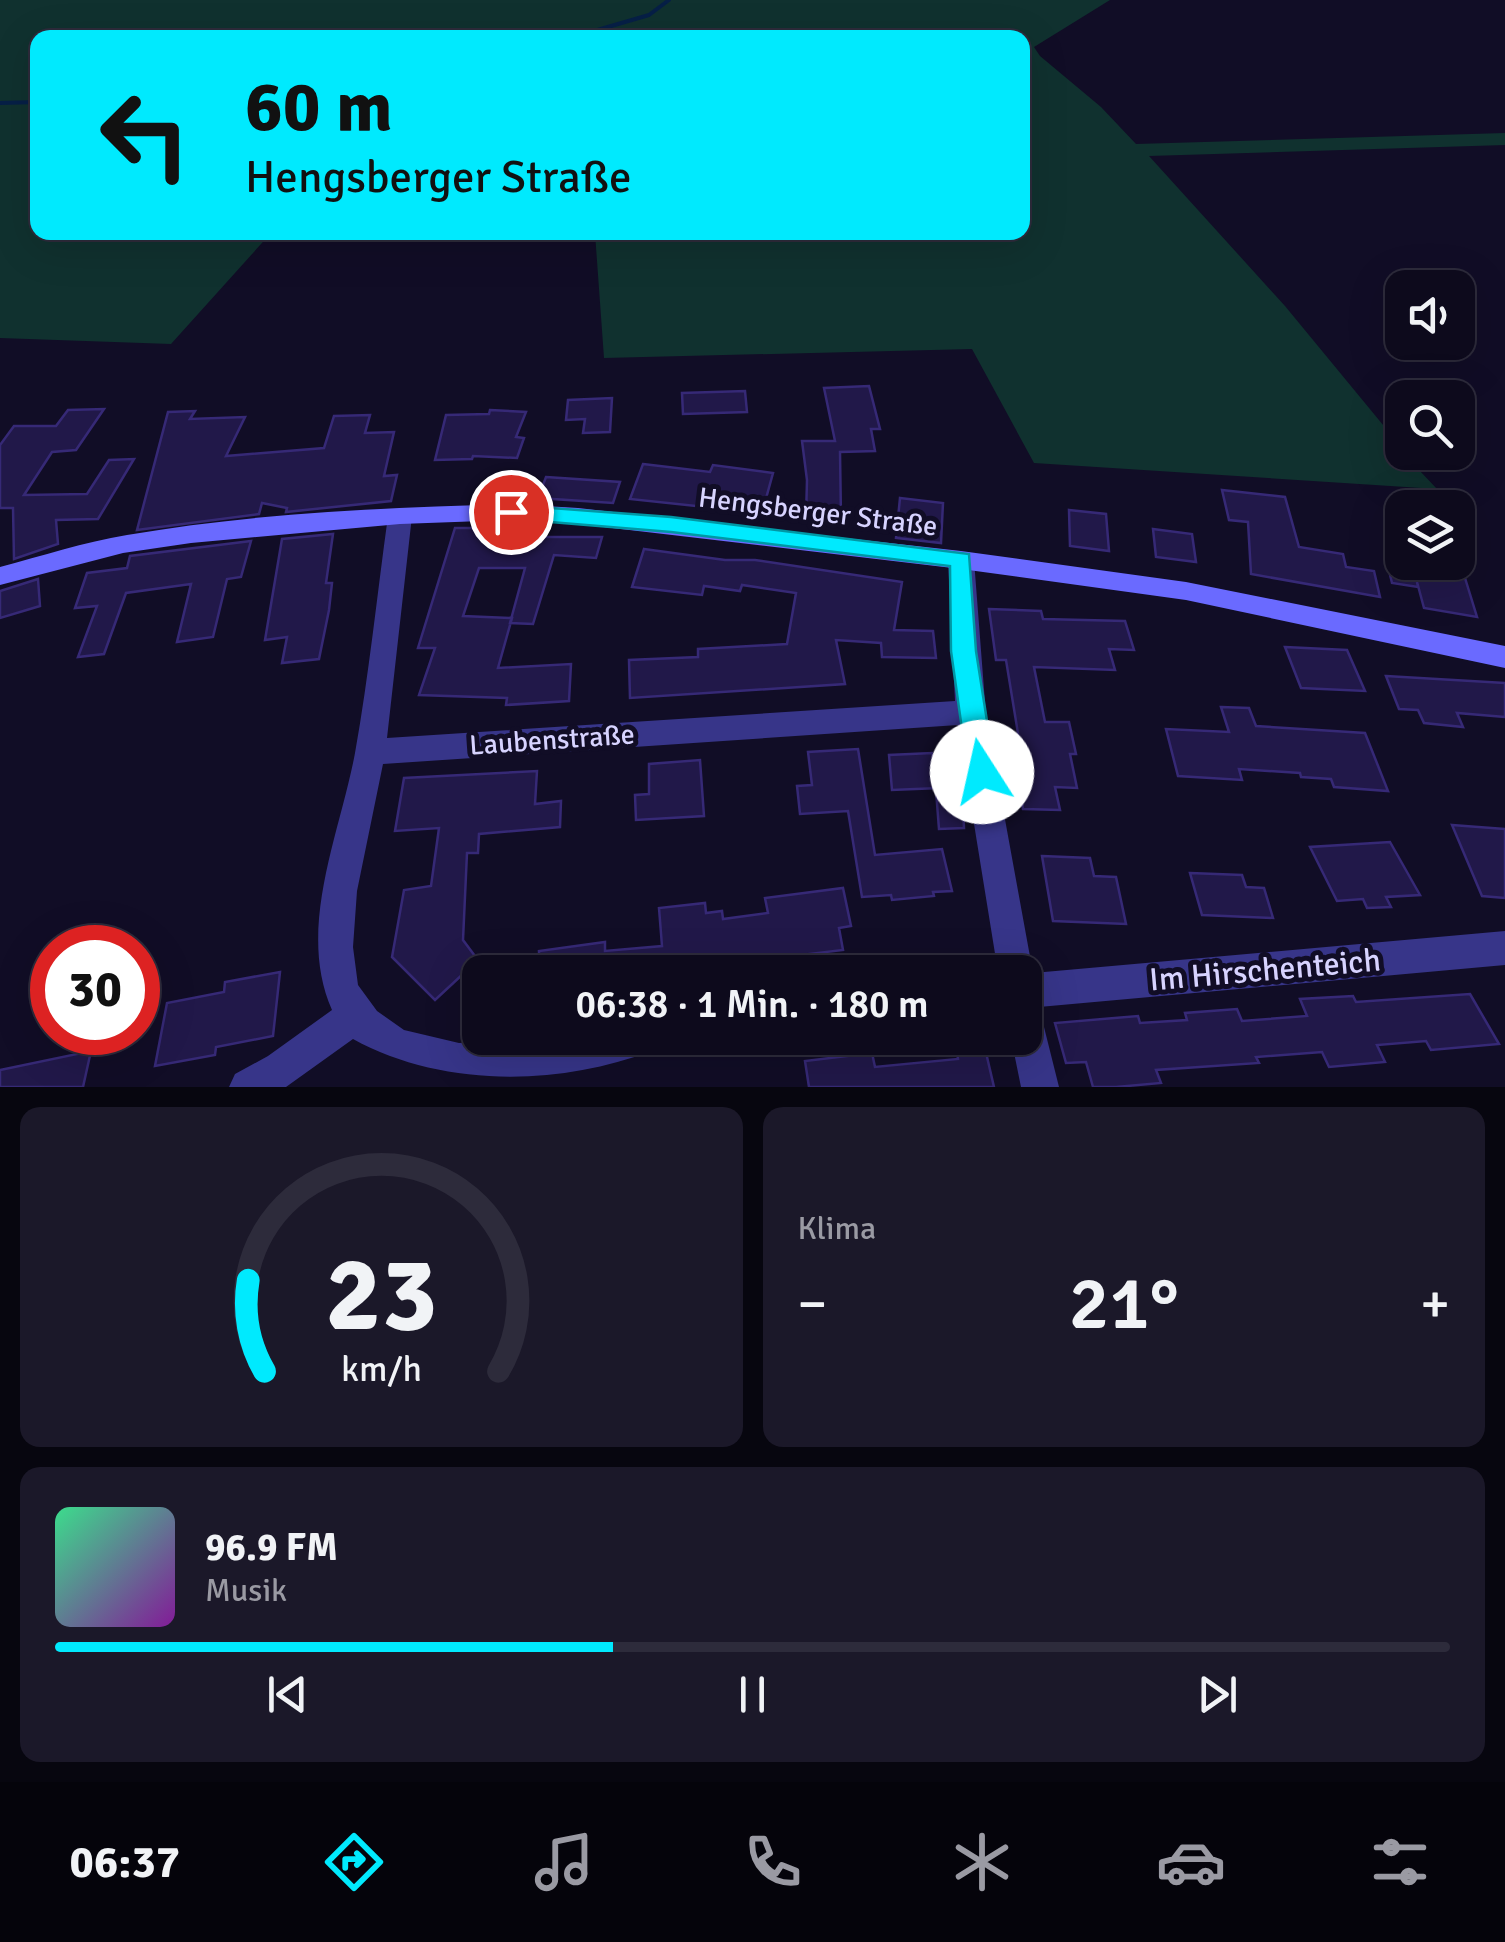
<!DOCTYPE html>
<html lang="de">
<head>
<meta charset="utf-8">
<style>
	body { margin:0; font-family:Signika,sans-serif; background:#1b1829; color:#f1f3f6; height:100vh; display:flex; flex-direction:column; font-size:38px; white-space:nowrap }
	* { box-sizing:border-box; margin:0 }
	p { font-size:32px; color:#9a9aa3 }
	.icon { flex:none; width:55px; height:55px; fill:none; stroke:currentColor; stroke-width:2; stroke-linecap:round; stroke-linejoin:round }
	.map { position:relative; height:1087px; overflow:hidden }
	.panel { display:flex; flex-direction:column; gap:20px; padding:20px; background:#07060f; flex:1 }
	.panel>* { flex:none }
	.top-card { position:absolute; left:30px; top:30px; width:1000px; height:210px; border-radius:20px; box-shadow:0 10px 40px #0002,0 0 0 2px #2d2b3b; background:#00eafe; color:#111; overflow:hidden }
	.controls { position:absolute; left:1385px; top:270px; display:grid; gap:20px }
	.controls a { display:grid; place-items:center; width:90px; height:90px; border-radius:20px; background:#0d0a1c; box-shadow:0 10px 40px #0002,0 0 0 2px #2d2b3b; font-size:50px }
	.speed { position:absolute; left:30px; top:925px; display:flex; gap:20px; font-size:50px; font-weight:700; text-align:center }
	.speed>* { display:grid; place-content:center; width:130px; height:130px; border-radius:50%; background:#0d0a1c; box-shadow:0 10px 40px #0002,0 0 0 2px #2d2b3b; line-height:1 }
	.speed .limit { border:15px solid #d22; background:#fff; color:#111 }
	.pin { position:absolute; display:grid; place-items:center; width:85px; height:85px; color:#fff; margin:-42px; border:5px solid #fff; border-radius:50%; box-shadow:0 2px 10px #0007 }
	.me { position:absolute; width:110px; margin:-55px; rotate:350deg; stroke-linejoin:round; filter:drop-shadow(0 0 8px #0008) }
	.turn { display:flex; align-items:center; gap:35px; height:210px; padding:0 50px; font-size:45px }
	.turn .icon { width:130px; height:130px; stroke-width:2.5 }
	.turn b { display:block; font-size:70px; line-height:85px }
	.big { font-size:75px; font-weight:600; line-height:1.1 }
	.panel .card { flex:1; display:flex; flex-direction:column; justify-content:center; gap:15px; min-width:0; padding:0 35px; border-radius:20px; background:#1b1829 }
	.panel .dial { align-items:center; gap:0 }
	.dial svg { height:260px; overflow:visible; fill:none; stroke:#2d2b3b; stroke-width:7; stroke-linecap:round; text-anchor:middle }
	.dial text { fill:#f1f3f6; stroke:none }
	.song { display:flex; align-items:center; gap:30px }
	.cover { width:120px; height:120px; border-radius:15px; background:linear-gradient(135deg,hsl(150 70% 55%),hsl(290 70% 35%)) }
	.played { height:10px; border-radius:5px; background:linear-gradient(90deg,#00eafe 40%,#2d2b3b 40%) }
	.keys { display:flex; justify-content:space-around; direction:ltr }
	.heat { display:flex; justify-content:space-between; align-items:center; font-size:55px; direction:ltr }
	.panel .tiles { flex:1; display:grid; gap:20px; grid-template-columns:1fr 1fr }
	.card:last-child { grid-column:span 2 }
	.trip { position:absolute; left:462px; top:955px; width:580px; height:100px; border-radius:20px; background:#0d0a1c; box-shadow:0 10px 40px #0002,0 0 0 2px #2d2b3b; font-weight:600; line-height:100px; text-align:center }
	.menu { display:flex; height:160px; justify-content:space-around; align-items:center; background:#05040b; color:#9a9aa3 }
	.menu .icon { width:70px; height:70px }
	.menu .on { color:#00eafe }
	.menu b { font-size:45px; color:#f1f3f6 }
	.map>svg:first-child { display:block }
	.green { fill:#10312f }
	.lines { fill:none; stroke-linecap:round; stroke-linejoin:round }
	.stream { stroke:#061f46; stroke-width:4 }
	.building { fill:#211849; stroke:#362976; stroke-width:2.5 }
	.street { fill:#373589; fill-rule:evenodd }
	.secondary { fill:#6a6aff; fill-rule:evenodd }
	.route { fill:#00eafe; stroke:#0098a5; stroke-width:2.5 }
	.labels { text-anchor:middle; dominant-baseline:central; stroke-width:10; stroke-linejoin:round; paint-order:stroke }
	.street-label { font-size:28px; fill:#d7d3ff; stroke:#110d26 }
	.near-street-label { font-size:32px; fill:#d7d3ff; stroke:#110d26 }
</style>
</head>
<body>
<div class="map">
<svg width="1505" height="1087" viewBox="0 0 1505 1087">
	<rect width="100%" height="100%" fill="#110d26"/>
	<polygon class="green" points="0,0 1110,0 1034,47 1040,56 1101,107 1136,144 1505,133 1505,145 1149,156 1285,306 1402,448 1402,452 1437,489 1034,463 972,349 604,358 595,233 1022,232 1022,38 38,38 38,232 271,233 171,344 0,338"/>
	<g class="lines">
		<g class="stream">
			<polyline points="570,38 649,15 669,0"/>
			<polyline points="0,103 38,102"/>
		</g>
	</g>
	<g class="building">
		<polygon points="869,386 880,429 871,429 875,451 840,452 841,518 806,517 807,480 802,441 835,441 824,388"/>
		<polygon points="745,391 747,412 683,414 682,393"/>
		<polygon points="612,398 610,432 583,433 585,419 566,420 568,400"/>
		<polygon points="104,409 76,450 52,452 24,495 87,494 109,460 134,459 98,519 56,520 58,544 14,559 13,508 0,508 0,445 14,426 56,426 68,410"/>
		<polygon points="490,410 526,412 516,437 524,438 517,458 473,456 472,459 435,460 446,415 489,414"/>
		<polygon points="195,411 190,419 245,417 226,456 324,448 334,416 370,415 365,433 394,432 384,476 397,475 391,501 286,512 287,508 262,503 259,514 137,530 168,412"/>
		<polygon points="643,464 710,472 713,465 773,473 762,513 630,499"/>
		<polygon points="546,477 620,482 613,503 538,498"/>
		<polygon points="1222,490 1285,497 1299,547 1343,554 1346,567 1374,571 1380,597 1251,574 1248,522 1229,520"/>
		<polygon points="900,498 943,503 941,543 896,538"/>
		<polygon points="1069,510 1106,514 1109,551 1070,546"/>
		<polygon points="455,528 491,528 489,537 602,537 596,558 554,555 533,624 510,623 525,568 479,568 463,616 512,618 498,668 571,664 569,701 506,705 507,698 419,695 435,648 418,648"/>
		<polygon points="1153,529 1192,534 1196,562 1156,557"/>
		<polygon points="333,534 326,583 332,583 329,610 319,659 282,663 287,637 265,640 282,539"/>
		<polygon points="251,541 241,577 227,579 213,637 177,642 191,584 126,593 104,654 78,657 97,606 75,608 87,573 127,568 130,556"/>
		<polygon points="644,549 725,560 755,560 902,582 894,630 933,631 936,658 882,657 881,643 836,640 845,684 630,698 629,660 698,657 698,649 787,644 796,593 742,585 740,591 704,586 702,595 632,587"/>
		<polygon points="1386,558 1412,562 1414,570 1465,578 1477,617 1424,608 1417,582 1418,587 1392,583"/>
		<polygon points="38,579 40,606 0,618 0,591"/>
		<polygon points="989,609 1041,611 1043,619 1125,621 1134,650 1109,649 1115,670 1034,667 1045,722 1069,722 1076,754 1070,754 1077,788 1055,787 1060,810 1023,809 1014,752 1021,752 1006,660 996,660"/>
		<polygon points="1285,647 1347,650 1365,691 1301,688"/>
		<polygon points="1386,676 1505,683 1505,717 1457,713 1463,727 1424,723 1418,710 1399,709"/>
		<polygon points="1221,707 1249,708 1256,726 1365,733 1388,791 1334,787 1331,779 1301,777 1300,773 1239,769 1242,780 1178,776 1166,729 1229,732"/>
		<polygon points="858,749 875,855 942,849 952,891 933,892 934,896 892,900 891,895 862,897 848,811 800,814 797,786 812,785 808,752"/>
		<polygon points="932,753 939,788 892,790 889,755"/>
		<polygon points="700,760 704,816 636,820 635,795 649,794 649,764"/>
		<polygon points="537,771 535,804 561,801 560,827 479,834 478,853 467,853 463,940 478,960 435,1000 392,957 404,890 431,886 439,828 395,831 404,778"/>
		<polygon points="962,787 964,828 939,829 936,790"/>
		<polygon points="1452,825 1505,829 1505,898 1482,896"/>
		<polygon points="1390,842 1420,895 1386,897 1391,907 1367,908 1363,899 1337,901 1310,847"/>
		<polygon points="1042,856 1090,858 1094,876 1116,877 1126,924 1053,921"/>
		<polygon points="1190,873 1242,875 1246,887 1264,888 1273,918 1202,915"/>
		<polygon points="843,888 851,926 839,928 843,950 728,964 728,969 692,972 540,972 539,951 605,942 605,951 662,946 659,908 705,903 706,913 722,911 723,919 768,913 765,898"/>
		<polygon points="280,972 273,1036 216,1047 215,1055 155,1066 167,1003 224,992 225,982"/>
		<polygon points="1470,994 1499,1044 1431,1050 1426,1041 1377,1045 1385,1062 1329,1067 1322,1052 1256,1057 1259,1063 1156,1070 1161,1083 1116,1087 1093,1087 1086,1062 1066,1063 1055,1023 1138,1016 1140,1023 1187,1020 1185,1013 1237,1009 1242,1021 1307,1016 1300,999 1353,996 1356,1002"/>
		<polygon points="984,1044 994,1087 809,1087 805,1061 872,1053 875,1067 958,1059 956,1046"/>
		<polygon points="91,1051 83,1087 0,1087 0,1070"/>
	</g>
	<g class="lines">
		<path class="street" d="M400,508L412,516L387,738L955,701L948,560L952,554H970L974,560L986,715L1033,973L1505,931V965L1039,1007L1059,1087H1021L1011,1038H1025V972H998L958,725L383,764L357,891L353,947L358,985L377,1011L404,1030L459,1043L656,1038L651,1051C557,1087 440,1087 353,1039L286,1087H229L235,1074L268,1056L332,1010C296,929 340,834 355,753C369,675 377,595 388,516Z"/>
		<path class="secondary" d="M511,504L578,508L961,551L1186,582L1505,646V668L1186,600L961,569L578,524L511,520L400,524L191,543L123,553L0,585V567C42,556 84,542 127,535C253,513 383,508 511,504Z"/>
	</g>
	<polygon class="route" points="511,505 671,517 969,554 976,651 995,772 991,780 982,783 972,780 968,772 951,651 950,566 671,532 503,518 500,512 503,507"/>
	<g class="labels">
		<g class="street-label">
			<text transform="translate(818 512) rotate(7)">Hengsberger Straße</text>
			<text transform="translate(552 740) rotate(-4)">Laubenstraße</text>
		</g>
		<g class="near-street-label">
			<text transform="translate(1265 970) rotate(-5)">Im Hirschenteich</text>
		</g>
	</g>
</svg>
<div class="controls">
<a><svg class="icon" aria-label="sound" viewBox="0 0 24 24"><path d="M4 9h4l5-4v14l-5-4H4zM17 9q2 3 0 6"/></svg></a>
<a><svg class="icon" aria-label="search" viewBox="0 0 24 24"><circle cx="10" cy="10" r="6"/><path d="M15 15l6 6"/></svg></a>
<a><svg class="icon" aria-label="layers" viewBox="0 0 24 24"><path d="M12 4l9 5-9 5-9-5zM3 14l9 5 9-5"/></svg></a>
</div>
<div class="speed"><div class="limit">30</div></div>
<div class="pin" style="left:511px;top:512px;background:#d93025"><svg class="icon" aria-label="arrive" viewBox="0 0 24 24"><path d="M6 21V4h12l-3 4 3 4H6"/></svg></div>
<svg class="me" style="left:982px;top:772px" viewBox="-20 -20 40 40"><circle r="19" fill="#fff"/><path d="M0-13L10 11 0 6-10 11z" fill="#00eafe"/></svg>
<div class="trip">06:38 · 1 Min. · 180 m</div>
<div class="top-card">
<div class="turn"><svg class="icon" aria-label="left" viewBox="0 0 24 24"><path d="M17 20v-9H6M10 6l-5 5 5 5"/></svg><div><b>60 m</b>Hengsberger Straße</div></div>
</div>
</div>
<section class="panel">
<div class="tiles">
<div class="card dial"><svg viewBox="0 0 100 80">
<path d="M14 69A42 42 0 1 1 86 69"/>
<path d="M14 69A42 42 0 0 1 9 41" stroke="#00eafe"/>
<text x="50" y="56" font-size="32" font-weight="700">23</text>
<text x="50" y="72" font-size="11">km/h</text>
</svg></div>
<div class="card"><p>Klima</p>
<div class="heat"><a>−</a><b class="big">21°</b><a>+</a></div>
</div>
<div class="card">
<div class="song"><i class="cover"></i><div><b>96.9 FM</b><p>Musik</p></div></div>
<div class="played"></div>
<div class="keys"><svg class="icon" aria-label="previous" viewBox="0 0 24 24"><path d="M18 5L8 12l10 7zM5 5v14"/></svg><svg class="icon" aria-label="pause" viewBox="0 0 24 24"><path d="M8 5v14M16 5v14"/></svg><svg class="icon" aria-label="next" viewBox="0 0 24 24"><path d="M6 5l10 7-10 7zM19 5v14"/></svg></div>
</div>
</div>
</section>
<nav class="menu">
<b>06:37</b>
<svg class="icon on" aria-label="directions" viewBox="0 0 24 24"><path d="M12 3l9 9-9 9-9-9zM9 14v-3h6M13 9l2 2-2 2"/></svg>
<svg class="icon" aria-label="music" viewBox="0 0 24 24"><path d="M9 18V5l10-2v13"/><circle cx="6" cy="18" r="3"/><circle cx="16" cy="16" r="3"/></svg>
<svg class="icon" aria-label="phone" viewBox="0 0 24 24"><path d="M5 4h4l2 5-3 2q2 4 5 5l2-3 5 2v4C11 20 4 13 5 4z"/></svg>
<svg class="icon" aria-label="climate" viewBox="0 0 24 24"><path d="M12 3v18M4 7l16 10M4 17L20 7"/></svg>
<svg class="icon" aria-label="car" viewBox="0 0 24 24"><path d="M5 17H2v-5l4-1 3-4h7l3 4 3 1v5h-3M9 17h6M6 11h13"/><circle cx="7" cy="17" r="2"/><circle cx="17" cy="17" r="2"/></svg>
<svg class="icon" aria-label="filters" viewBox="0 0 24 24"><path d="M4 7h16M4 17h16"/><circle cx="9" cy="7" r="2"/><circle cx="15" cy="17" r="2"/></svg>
</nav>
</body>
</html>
